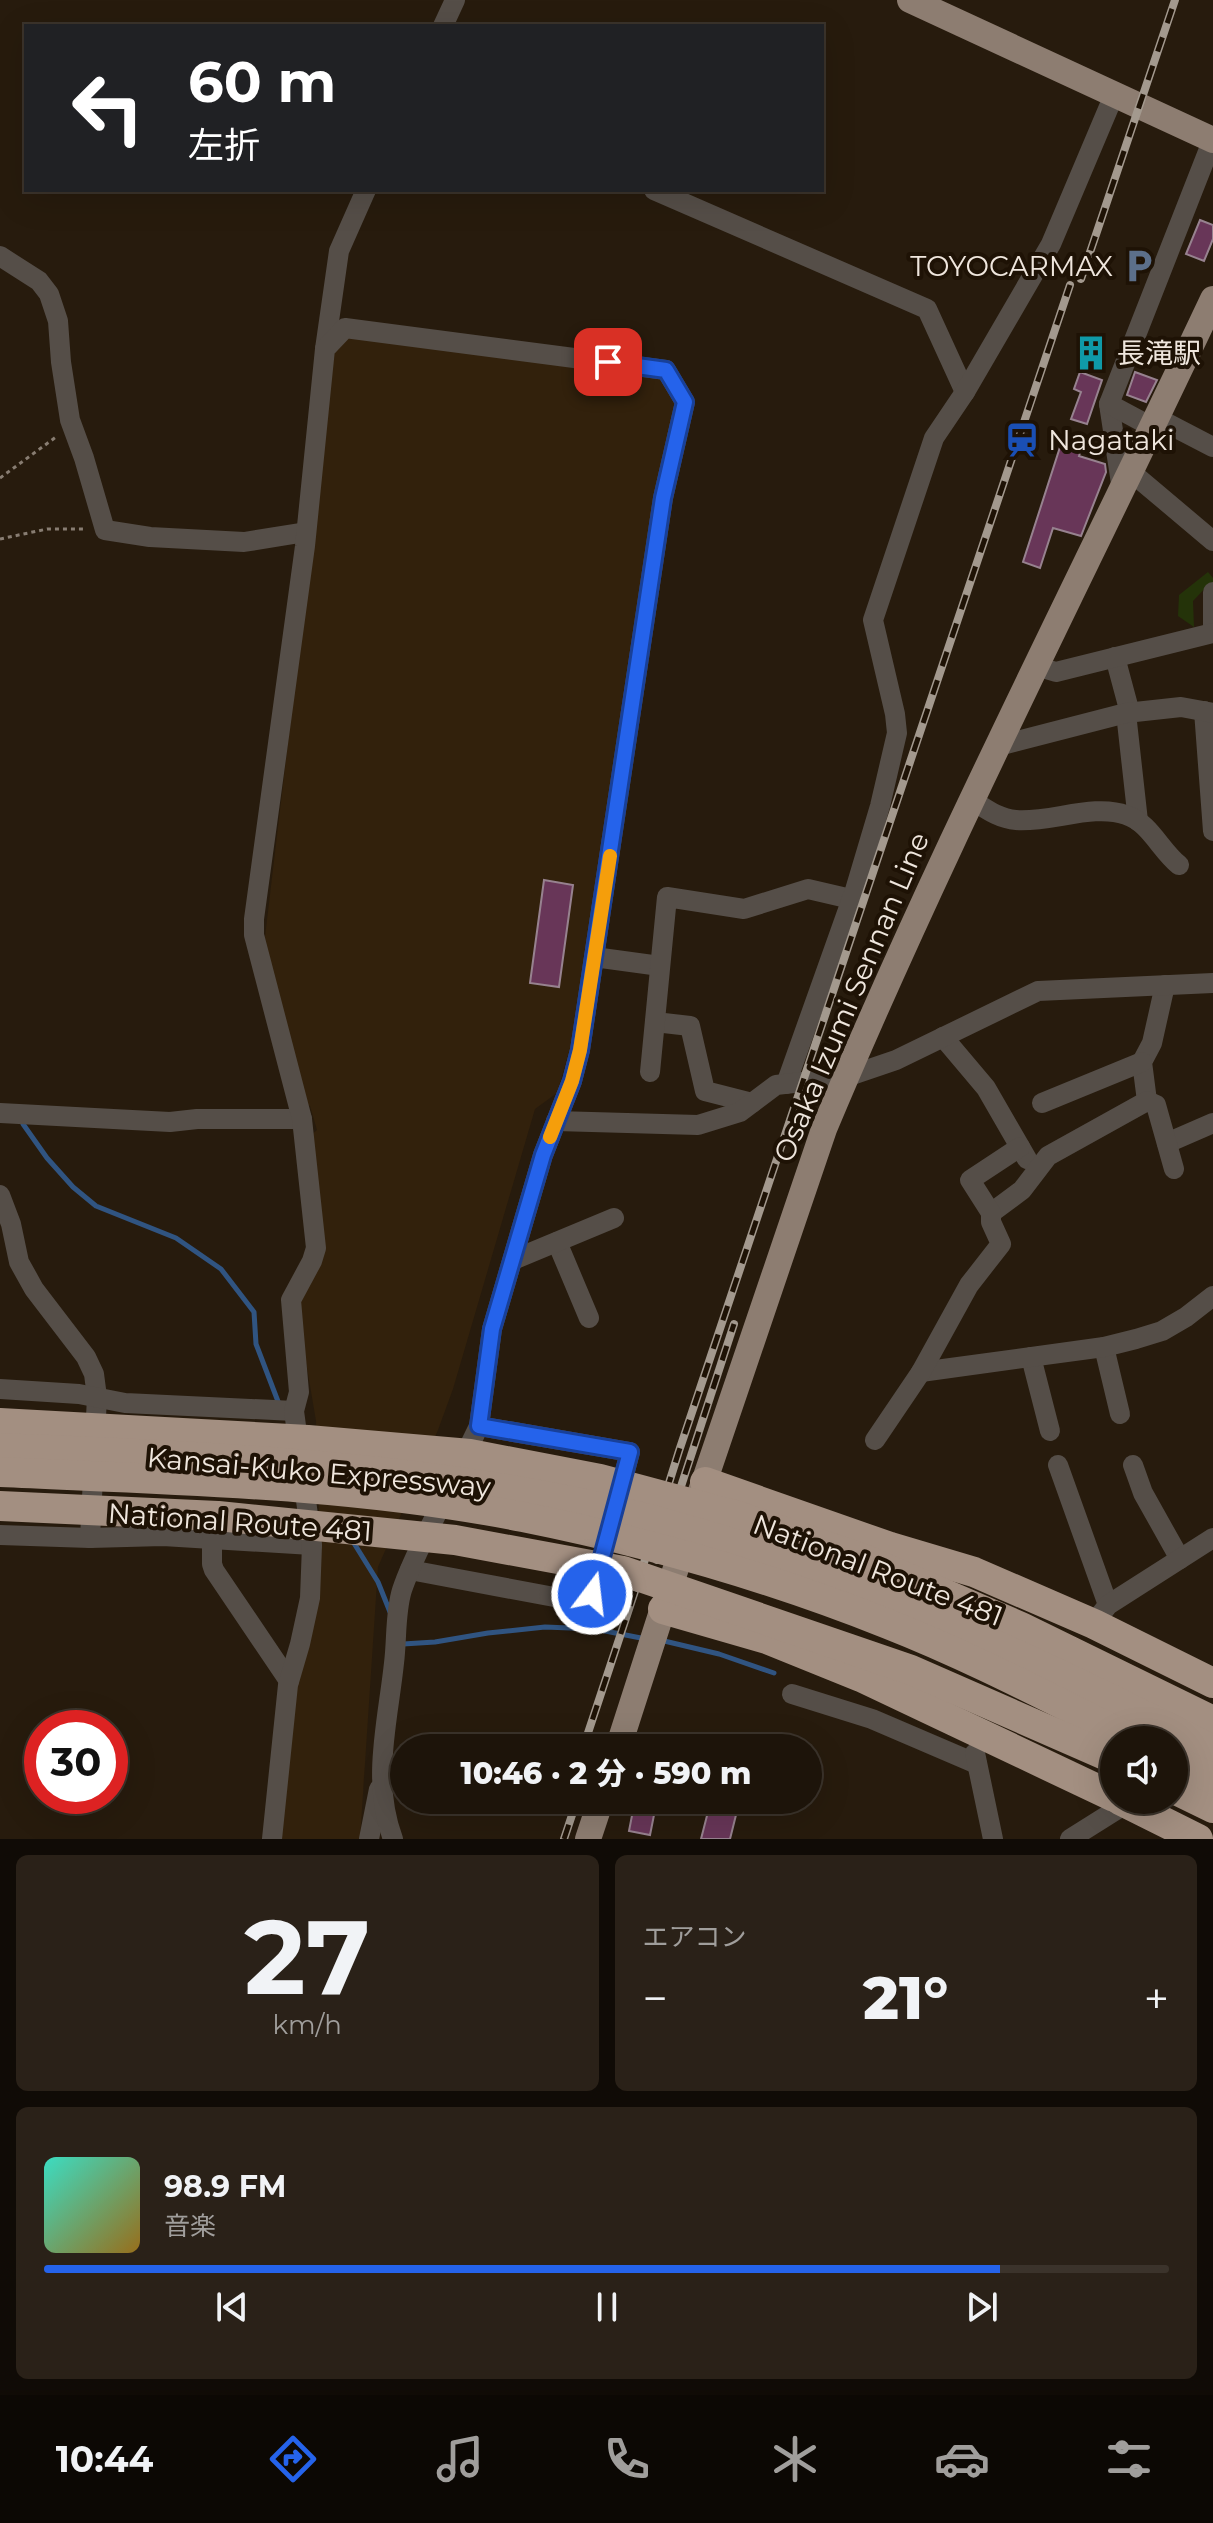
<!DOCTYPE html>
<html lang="ja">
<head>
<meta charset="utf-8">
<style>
	body { margin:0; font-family:Montserrat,"Noto Sans JP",sans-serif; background:#2a2118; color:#f1f3f6; height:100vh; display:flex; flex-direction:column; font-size:30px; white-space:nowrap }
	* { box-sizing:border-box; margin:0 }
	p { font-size:26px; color:#a09e9c }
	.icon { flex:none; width:44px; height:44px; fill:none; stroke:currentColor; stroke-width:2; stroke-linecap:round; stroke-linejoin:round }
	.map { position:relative; height:1839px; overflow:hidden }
	.panel { display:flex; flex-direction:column; gap:16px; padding:16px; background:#100b06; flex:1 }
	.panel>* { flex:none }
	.top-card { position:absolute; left:24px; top:24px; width:800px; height:168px; border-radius:0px; box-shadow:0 8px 32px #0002,0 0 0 2px #3b332b; background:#202124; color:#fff; overflow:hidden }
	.controls { position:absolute; left:1100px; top:1726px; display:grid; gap:16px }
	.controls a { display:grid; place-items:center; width:88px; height:88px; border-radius:50%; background:#1d140a; box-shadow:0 8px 32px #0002,0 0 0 2px #3b332b; font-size:40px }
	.speed { position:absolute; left:24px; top:1710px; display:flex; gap:16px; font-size:40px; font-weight:700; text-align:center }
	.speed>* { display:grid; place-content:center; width:104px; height:104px; border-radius:50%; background:#1d140a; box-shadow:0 8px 32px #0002,0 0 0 2px #3b332b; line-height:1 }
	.speed .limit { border:12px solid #d22; background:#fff; color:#111 }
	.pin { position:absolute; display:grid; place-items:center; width:68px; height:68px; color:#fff; margin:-34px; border-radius:16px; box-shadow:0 4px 12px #0006 }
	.me { position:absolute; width:88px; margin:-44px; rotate:15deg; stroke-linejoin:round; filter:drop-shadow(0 0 6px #0008) }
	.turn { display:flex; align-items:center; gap:28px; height:168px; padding:0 32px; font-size:36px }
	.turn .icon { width:104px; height:104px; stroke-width:2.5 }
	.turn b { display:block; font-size:56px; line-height:68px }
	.big { font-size:60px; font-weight:800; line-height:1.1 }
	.panel .widget { flex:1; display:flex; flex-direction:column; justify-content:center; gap:12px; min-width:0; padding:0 28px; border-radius:12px; background:#2a2118 }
	.panel .dial { align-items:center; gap:0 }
	.dial b { font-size:104px; line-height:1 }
	.song { display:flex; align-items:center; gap:24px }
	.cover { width:96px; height:96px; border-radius:12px; background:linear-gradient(135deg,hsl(170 70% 55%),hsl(40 70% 35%)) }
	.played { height:8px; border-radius:4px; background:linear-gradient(90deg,#2563eb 85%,#3b332b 85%) }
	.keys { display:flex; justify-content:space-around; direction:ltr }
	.heat { display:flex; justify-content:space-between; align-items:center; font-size:44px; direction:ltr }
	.panel .tiles { flex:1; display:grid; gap:16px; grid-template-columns:1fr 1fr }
	.widget:last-child { grid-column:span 2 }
	.trip { position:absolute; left:390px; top:1734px; width:432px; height:80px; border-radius:40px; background:#1d140a; box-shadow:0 8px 32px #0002,0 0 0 2px #3b332b; font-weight:800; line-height:80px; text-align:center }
	.tab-bar { display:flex; height:128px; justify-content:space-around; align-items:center; background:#0c0804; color:#a09e9c }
	.tab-bar .icon { width:56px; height:56px }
	.tab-bar .on { color:#2563eb }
	.tab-bar b { font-size:36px; color:#f1f3f6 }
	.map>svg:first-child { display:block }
	.built { fill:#32210c }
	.green { fill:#243309 }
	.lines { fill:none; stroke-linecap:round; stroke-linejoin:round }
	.stream { stroke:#305481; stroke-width:5 }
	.building { fill:#683658; stroke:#97828f; stroke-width:2 }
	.path { stroke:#887d72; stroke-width:3; stroke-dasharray:4 4; stroke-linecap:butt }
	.minor { stroke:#554e48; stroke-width:20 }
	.major { stroke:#8d7d71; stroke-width:26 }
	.highway { stroke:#a38f81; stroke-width:30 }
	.rail-casing { stroke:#a3998e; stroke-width:8 }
	.rail { stroke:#1e1205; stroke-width:5; stroke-dasharray:15; stroke-linecap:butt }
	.highway-bridge { stroke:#a38f81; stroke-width:30 }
	.route-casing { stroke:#184099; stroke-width:20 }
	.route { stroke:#2563eb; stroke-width:14 }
	.slow { stroke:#f59e0b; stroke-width:14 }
	.labels { text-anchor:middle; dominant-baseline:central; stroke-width:8; stroke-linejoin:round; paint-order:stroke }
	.poi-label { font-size:28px; fill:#efe6dd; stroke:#1e1205; text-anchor:start }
	.street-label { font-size:28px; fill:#efe6dd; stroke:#1e1205 }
</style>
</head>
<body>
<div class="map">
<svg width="1213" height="1839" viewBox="0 0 1213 1839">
	<rect width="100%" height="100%" fill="#271b0d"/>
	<polygon class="built" points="349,336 662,378 677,404 633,629 570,1048 557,1093 535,1109 453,1389 438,1430 378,1567 360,1839 281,1839 297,1685 320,1544 316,1421 296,1303 324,1251 310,1136 317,1130 310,1106 302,1103 265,937 334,353"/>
	<polygon class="green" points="1208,572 1213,578 1213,585 1208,585 1193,601 1194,627 1178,616 1179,595"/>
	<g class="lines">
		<g class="stream">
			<polyline points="23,1124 47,1158 73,1187 96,1206 176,1238 221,1269 254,1312 256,1344 279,1404"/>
			<polyline points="352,1540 378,1582 390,1612"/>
			<polyline points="660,1640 719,1654 774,1673"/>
			<polyline points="403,1644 435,1642 488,1633 545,1627 595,1629 646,1639"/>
		</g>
	</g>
	<g class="building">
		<polygon points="1200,220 1213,225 1213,239 1204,261 1186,254"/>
		<polygon points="1080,372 1102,380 1087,424 1071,419 1081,392 1074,389"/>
		<polygon points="1135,372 1157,380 1146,402 1127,395"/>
		<polygon points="1062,441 1081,450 1079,456 1105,464 1106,472 1081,536 1053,528 1040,568 1023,562"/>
		<polygon points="544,880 573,885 559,987 530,983"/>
		<polygon points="635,1800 657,1800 650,1835 629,1831"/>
		<polygon points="710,1804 737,1811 730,1839 701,1839"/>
	</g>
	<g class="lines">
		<g class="path">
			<polyline points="0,478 56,437"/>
			<polyline points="0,539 47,529 85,529"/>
		</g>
		<g class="minor">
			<polyline points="443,26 455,0"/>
			<polyline points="654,190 927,309 965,392"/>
			<polyline points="0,256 39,281 49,294 58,321 61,362 70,420 84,458 105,530 150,537 244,542 306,532"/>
			<polyline points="325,349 339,251 366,190"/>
			<polyline points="1109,404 1122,490"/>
			<polyline points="1157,418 1213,447"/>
			<polyline points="1152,427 1109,404 1213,139"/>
			<polyline points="1131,472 1213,541"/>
			<polyline points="1213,592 1213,633"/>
			<polyline points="1115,657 1130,713"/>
			<polyline points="1036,666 1056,672 1213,633"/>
			<polyline points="1204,711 1213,831"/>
			<polyline points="1126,713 1138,821"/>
			<polyline points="998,746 1126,713 1181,707 1213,713"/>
			<path d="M972,800C986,809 999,819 1016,820C1050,823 1094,803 1126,815C1149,822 1161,851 1179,865"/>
			<polyline points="594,957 660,966"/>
			<polyline points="655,1022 690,1026 705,1091 752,1103"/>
			<polyline points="943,1037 986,1088 1027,1159"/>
			<polyline points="650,1072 667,897 744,909 808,889 851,899"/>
			<polyline points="786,1084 855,890 880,806 897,733 895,714 873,620 934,438 965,392 1051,244 1114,95"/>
			<polyline points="1147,1101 1142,1062 1152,1043 1165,985"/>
			<polyline points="1042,1103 1142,1062"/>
			<polyline points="0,1113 170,1122 197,1119 302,1119"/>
			<polyline points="556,1121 698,1125 740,1112 776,1085 846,1077 896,1060 1038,991 1213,983"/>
			<polyline points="1167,1143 1213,1123"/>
			<polyline points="0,1195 11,1224 19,1262 34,1289 86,1357 94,1374 97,1397 90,1538"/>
			<polyline points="991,1213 1022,1190 1048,1156 1147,1101 1156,1105 1174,1169"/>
			<polyline points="557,1242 589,1318"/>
			<polyline points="513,1260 614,1218"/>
			<polyline points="1104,1347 1120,1414"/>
			<polyline points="1031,1357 1050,1431"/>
			<polyline points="921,1372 1104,1347 1136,1339 1162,1331 1186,1317 1213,1296"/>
			<polyline points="0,1389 79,1394 125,1403 294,1411"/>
			<polyline points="479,1426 630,1452 619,1494"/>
			<polyline points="875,1440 921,1372 969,1285 1001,1244 991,1222 991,1213 970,1180 1020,1147"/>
			<polyline points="1058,1465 1108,1605"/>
			<polyline points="1133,1465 1143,1493 1180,1559"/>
			<polyline points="0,1535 90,1538 163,1536 312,1545"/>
			<polyline points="212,1539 212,1564 214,1570 289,1681"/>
			<polyline points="410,1570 581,1602 592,1594 611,1525"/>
			<polyline points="1101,1614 1108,1605 1213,1538"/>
			<polyline points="792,1694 872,1719 977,1764"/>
			<polyline points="975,1753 993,1839"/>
			<polyline points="272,1839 288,1685 300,1644 310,1598 312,1545 294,1411 299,1392 291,1300 312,1261 316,1248 302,1119 254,935 254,919 305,546 325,349 345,328 666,370 685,402 663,498 580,1050 572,1081 543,1155 492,1329 479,1426 461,1463"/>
			<polyline points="369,1839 379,1789"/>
			<path d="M393,1839C371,1781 388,1721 394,1663C397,1640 395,1612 402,1590C413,1557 431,1526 446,1495"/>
			<polyline points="1070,1839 1132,1800"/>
		</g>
		<g class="major">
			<polyline points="910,0 1213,140"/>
			<path d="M698,1500L824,1129C942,847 1083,575 1213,299"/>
			<polyline points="618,1748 686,1537"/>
			<polyline points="588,1839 601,1800"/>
		</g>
		<g class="highway">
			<polyline points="705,1482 890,1547 974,1572 1094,1624 1213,1683"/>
			<polyline points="663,1609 767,1639 861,1677 1114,1797"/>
			<polyline points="1174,1789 1213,1808"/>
			<polyline points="1120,1800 1198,1839"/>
		</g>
		<g class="rail-casing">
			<g id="rail">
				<polyline points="1081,279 1175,0"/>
				<polyline points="657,1560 734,1324"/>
				<polyline points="583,1748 637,1585 679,1451 1070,285"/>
				<polyline points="564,1839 577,1800"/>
			</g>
		</g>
		<use href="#rail" class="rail"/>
		<g class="highway-bridge">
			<polyline points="0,1423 308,1440 470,1454 600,1479 738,1516 864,1559 1021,1627 1213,1721"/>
			<path d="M0,1448C208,1457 421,1464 625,1513C832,1564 1024,1654 1213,1750"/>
			<path d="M0,1472C174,1480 351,1483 523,1517C648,1542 770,1577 888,1624C972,1657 1053,1700 1134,1740"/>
			<polyline points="0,1506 218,1516 455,1540 623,1571 911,1670 1114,1759"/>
			<polyline points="1174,1760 1213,1779"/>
		</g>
	</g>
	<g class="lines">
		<g class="route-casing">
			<polyline id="route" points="592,1594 630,1452 479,1426 492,1329 543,1155 572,1081 580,1050 663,498 685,402 666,370 608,362"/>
		</g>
		<use href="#route" class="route"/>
		<polyline class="slow" points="550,1137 572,1081 580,1050 610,856"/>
	</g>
	<defs>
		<g id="parking-bare" transform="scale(2.76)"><path d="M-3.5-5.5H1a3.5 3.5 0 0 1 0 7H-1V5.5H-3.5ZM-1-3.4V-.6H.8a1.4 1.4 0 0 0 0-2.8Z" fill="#5c6f8a" stroke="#1e1205" stroke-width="2.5" paint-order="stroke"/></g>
		<g id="building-bare" transform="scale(2.76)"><path d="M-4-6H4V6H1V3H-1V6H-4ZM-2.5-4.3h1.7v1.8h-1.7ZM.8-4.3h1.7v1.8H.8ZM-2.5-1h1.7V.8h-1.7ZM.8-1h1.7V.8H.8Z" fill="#0f9aa8" stroke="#1e1205" stroke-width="2.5" paint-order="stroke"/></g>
		<g id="station-bare" transform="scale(2.76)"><path d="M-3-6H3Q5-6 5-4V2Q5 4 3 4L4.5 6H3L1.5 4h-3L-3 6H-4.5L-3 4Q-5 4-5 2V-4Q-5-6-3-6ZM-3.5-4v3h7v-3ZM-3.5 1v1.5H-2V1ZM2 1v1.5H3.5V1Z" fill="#1a4fb4" stroke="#1e1205" stroke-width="2.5" paint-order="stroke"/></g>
	</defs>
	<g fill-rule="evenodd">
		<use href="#parking-bare" x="1139" y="266"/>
		<use href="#building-bare" x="1091" y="353"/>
		<use href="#station-bare" x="1022" y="440"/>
	</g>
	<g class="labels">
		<g class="poi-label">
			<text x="1113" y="266" text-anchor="end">TOYOCARMAX</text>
			<text x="1117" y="353">長滝駅</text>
			<text x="1048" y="440">Nagataki</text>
		</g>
		<g class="street-label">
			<text transform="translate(851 997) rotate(-67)">Osaka Izumi Sennan Line</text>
			<text transform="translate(319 1472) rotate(5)">Kansai-Kuko Expressway</text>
			<text transform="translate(240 1522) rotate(4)">National Route 481</text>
			<text transform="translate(878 1570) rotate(21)">National Route 481</text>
		</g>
	</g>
</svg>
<div class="controls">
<a><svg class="icon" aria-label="sound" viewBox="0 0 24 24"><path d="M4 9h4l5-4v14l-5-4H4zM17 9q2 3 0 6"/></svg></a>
</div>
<div class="speed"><div class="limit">30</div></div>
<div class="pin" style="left:608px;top:362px;background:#d93025"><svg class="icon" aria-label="arrive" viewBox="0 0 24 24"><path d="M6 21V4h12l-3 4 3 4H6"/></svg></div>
<svg class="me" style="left:592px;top:1594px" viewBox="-20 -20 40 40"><circle r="17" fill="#2563eb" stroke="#fff" stroke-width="3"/><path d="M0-11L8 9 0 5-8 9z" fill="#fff"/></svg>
<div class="trip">10:46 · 2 分 · 590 m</div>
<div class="top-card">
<div class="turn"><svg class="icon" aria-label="left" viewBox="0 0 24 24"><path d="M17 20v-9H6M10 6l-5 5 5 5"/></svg><div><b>60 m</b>左折</div></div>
</div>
</div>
<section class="panel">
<div class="tiles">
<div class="widget dial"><b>27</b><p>km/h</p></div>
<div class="widget"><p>エアコン</p>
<div class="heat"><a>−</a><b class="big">21°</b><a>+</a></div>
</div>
<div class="widget">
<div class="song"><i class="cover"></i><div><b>98.9 FM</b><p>音楽</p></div></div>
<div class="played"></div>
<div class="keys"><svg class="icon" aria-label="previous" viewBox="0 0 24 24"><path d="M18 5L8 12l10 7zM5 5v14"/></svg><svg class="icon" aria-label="pause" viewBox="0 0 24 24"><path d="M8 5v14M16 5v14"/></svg><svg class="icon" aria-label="next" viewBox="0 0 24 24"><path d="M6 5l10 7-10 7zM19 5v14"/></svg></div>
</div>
</div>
</section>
<nav class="tab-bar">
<b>10:44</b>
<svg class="icon on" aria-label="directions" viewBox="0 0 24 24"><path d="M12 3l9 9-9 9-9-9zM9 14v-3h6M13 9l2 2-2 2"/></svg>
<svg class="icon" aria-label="music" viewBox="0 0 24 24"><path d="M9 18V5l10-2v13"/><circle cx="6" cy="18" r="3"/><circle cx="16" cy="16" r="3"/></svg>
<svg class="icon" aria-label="phone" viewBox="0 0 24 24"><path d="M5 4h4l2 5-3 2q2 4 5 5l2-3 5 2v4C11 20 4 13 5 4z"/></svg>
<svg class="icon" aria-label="climate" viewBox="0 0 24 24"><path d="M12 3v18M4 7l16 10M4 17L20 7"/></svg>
<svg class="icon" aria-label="car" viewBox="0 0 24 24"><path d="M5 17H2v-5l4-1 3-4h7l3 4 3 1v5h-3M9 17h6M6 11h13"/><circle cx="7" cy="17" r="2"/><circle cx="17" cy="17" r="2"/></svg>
<svg class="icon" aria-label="filters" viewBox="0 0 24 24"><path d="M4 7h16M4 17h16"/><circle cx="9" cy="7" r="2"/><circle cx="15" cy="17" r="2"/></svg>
</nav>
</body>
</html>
